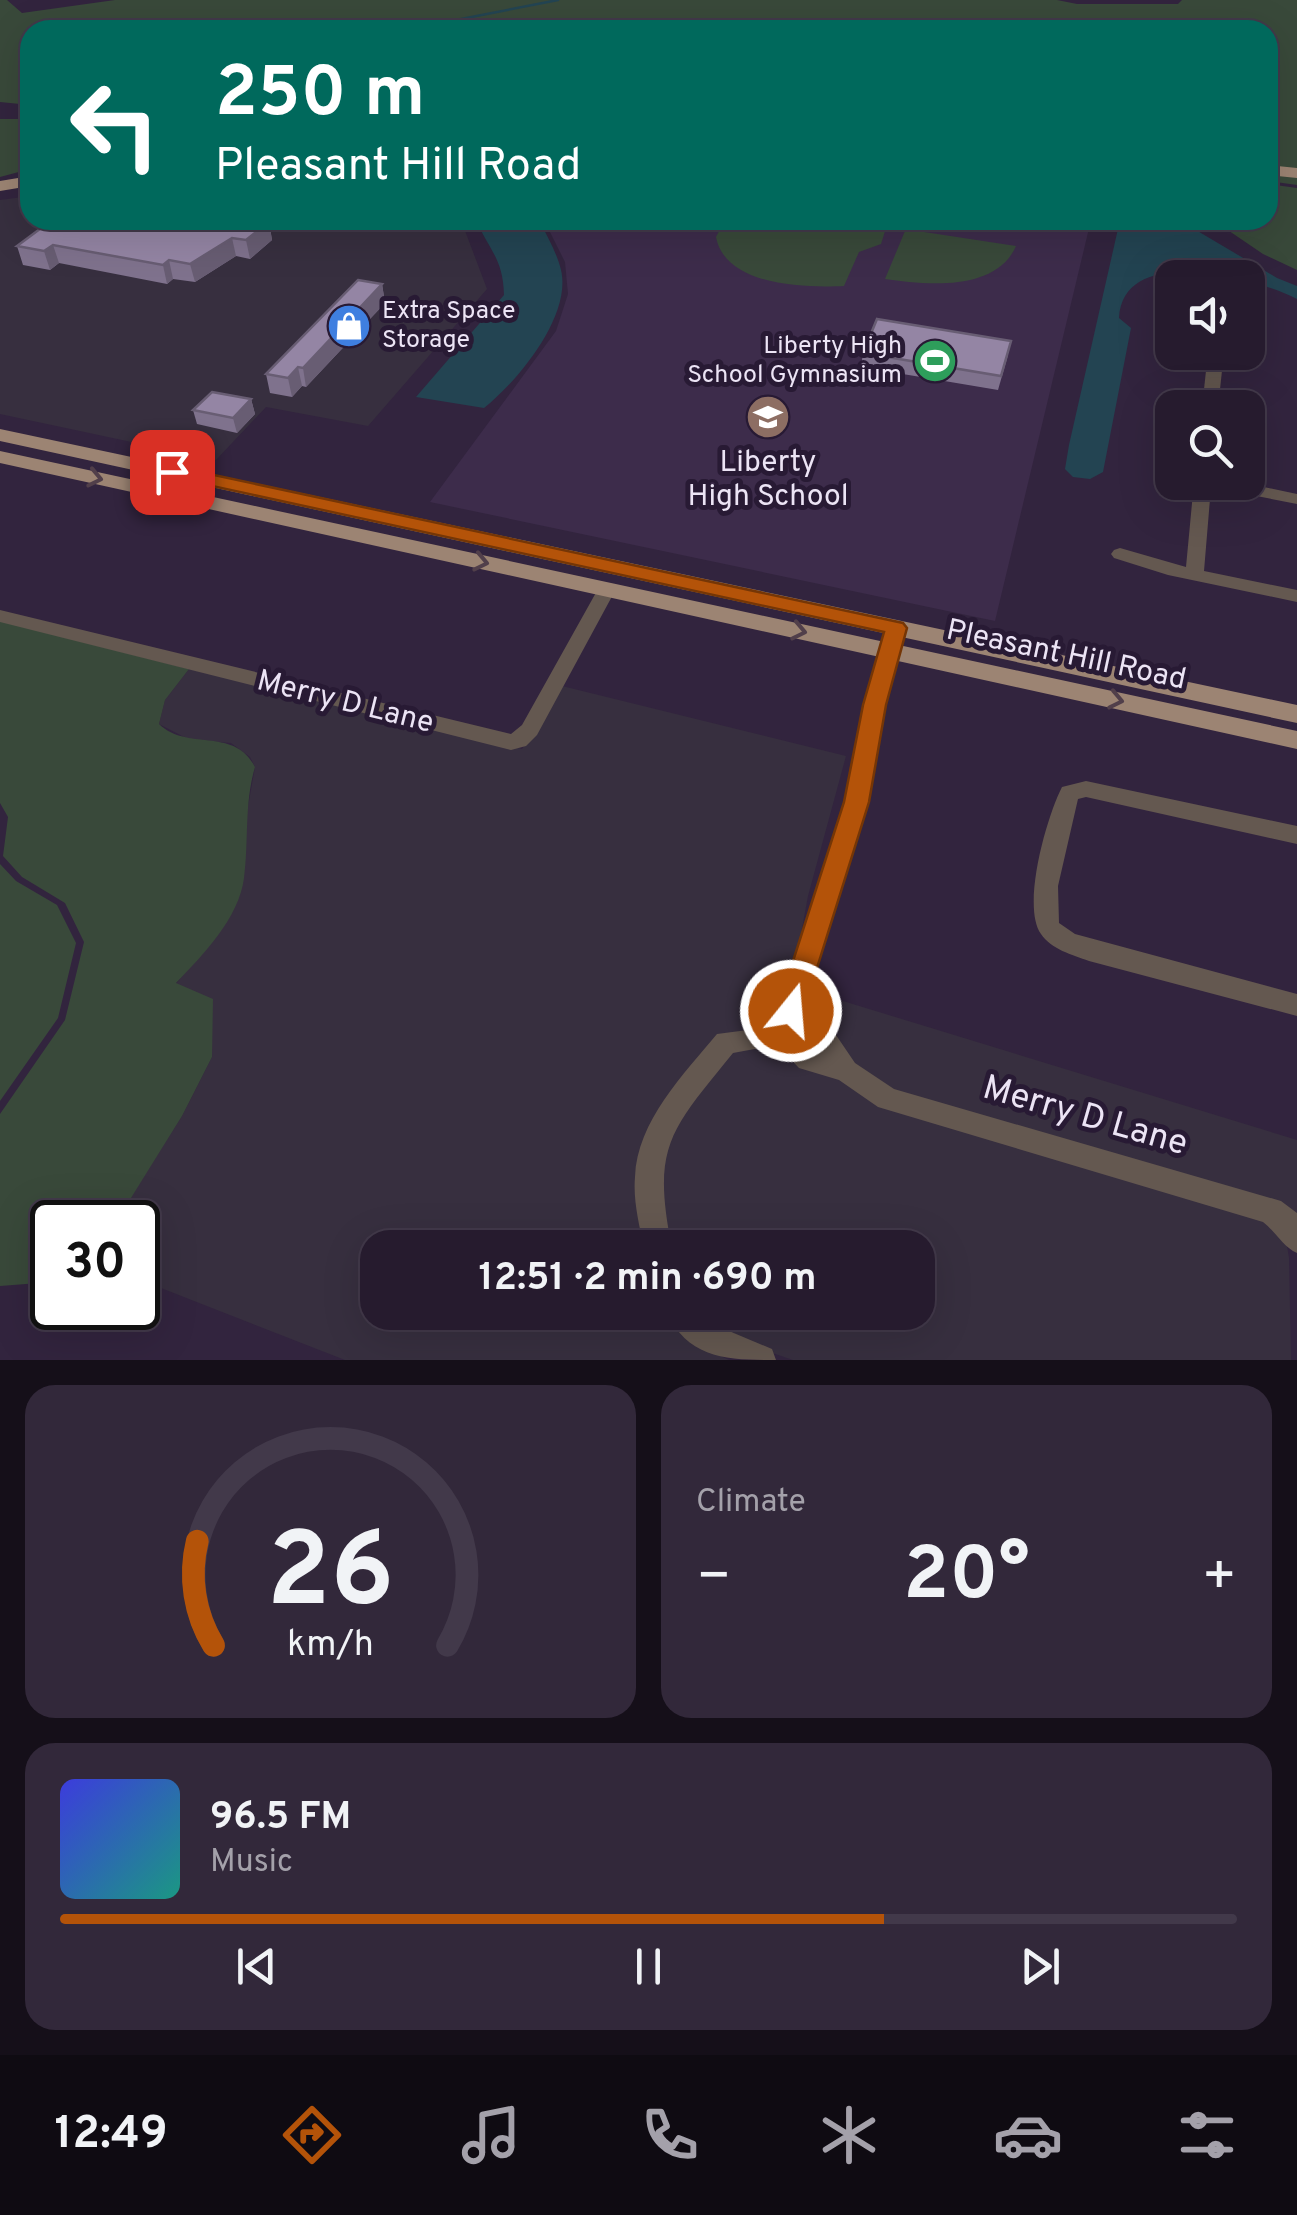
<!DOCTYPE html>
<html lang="en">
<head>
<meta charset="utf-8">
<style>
	body { margin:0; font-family:Overpass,sans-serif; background:#32283a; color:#f1f3f6; height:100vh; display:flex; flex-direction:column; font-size:38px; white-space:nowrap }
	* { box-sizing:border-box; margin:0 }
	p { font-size:32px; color:#a4a1aa }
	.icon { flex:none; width:55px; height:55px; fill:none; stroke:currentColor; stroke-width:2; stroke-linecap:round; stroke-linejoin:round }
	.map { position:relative; height:1360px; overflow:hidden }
	.side { display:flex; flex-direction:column; gap:25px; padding:25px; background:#150f19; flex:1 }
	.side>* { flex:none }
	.top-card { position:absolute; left:20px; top:20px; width:1258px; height:210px; border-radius:30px; box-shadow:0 10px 40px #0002,0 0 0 2px #42394a; background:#00695c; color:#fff; overflow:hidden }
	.fabs { position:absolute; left:1155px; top:260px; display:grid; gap:20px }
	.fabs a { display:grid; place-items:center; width:110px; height:110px; border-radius:20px; background:#261b2e; box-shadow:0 10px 40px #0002,0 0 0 2px #42394a; font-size:50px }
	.speed { position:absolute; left:30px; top:1200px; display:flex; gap:20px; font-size:50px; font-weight:700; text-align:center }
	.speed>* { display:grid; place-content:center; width:130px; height:130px; border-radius:50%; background:#261b2e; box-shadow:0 10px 40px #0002,0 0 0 2px #42394a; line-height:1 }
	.speed .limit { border:5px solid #111; border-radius:15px; background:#fff; color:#111 }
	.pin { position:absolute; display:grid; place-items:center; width:85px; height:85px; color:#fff; margin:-42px; border-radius:20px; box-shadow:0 5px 15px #0006 }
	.me { position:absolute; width:110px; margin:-55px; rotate:17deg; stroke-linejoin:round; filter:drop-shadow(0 0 8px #0008) }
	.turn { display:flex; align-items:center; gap:35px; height:210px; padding:0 30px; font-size:45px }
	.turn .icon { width:130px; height:130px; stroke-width:2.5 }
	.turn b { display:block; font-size:70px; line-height:85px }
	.big { font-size:75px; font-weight:700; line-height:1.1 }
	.side .card { flex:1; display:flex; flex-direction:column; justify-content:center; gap:15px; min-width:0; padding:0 35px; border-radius:30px; background:#32283a }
	.side .dial { align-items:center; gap:0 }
	.dial svg { height:260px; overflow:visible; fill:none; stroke:#42394a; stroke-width:7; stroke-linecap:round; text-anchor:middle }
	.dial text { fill:#f1f3f6; stroke:none }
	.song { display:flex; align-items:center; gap:30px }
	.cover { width:120px; height:120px; border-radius:15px; background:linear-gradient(135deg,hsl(240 70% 55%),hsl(170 70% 35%)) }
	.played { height:10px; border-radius:5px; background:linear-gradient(90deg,#b45309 70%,#42394a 70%) }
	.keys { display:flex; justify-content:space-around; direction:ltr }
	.heat { display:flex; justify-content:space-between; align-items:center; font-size:55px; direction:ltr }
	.side .tiles { flex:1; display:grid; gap:25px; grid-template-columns:1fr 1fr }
	.card:last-child { grid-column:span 2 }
	.trip { position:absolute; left:360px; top:1230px; width:575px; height:100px; border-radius:30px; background:#261b2e; box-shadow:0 10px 40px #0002,0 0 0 2px #42394a; font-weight:700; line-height:100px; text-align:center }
	.dock { display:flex; height:160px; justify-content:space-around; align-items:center; background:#0f0b12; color:#a4a1aa }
	.dock .icon { width:70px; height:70px }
	.dock .current { color:#b45309 }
	.dock b { font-size:45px; color:#f1f3f6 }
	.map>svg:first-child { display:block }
	.commercial { fill:#372f3f }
	.built { fill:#3d2c4b }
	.green { fill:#39493a }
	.water { fill:#234452 }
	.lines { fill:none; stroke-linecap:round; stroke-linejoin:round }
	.stream { stroke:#234452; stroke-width:2.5 }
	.minor { fill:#645850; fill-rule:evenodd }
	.major { fill:#9c8473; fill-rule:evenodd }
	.wall { fill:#7f728d }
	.shaded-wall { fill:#685d73 }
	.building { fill:#9485a4; stroke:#685d73; stroke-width:2.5 }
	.oneway { stroke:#513f4a }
	.route { fill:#b45309; stroke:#753606; stroke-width:2.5 }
	.labels { text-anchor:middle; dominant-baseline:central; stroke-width:10; stroke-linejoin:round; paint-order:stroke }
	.far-poi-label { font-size:25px; fill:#ece4f5; stroke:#281a34; text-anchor:start }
	.poi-label { font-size:30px; fill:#ece4f5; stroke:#281a34 }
	.street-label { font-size:30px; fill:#ece4f5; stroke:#281a34 }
	.near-street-label { font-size:35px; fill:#ece4f5; stroke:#281a34 }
</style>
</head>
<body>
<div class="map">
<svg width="1297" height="1360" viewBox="0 0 1297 1360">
	<rect width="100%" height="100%" fill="#32243e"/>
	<g class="commercial">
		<polygon points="30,196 30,220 461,220 487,289 368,426 266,407 216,460 0,414 0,200"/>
		<polygon points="189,669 522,749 562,686 846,756 808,896 798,950 773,1026 742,1032 661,1114 648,1247 378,1248 378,1312 669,1313 694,1343 729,1360 345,1360 138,1279 138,1222 115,1222 182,1116 212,1057 176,984 228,919 255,767 250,757 231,743 188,739 159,724 165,700"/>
		<polygon points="807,990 1297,1140 1297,1221 890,1092 866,1078 801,1010"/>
		<polygon points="780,1042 800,1064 1268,1219 1286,1240 1289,1258 1291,1360 793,1360 728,1338 695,1313 918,1312 918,1248 669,1247 659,1164 679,1122 732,1049 766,1049"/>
	</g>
	<polygon class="built" points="544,220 1091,220 995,621 430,502 556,331 568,294 565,262"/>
	<g class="green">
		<polygon points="0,0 7,0 22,13 115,0 1057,0 1077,4 1178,4 1182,0 1297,0 1297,185 1268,181 1268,30 30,30 30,105 0,102"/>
		<polygon points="0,119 30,119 30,169 0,177"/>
		<polygon points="1268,184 1297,188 1297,270 1263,254 1213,220 1268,220"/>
		<path d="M725,220H875L886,228L881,244L859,252L844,286C805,288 725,286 716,237Z"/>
		<path d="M911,230L1016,246C996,292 926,285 885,279L905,231Z"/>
		<path d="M0,621L189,669L165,700L159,724C188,752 234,726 255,767C244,805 249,840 244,878C239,918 203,955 176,983L213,999L212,1057L182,1116L116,1222H52V1282L0,1286V1114L65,1020L84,942L65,903L22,877L3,856L8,817L0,803Z"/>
		<polygon points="0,864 16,881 57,905 76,943 58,1018 0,1101"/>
	</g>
	<g class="water">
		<path d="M476,220H539C547,236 557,253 561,270C572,316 517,382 484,408L416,397L504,295C503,258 490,252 476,220Z"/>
		<path d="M1120,220H1179L1277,278L1297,286V299C1257,278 1123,242 1119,318L1131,328L1103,472L1090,479L1073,477L1065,469L1069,445Z"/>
	</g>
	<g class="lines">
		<polyline class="stream" points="445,30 456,20 558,0"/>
		<g class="minor">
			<polygon points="1208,352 1224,352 1218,408 1202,408"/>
			<polygon points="1194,482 1240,482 1297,494 1297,504 1211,487 1204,571 1297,590 1297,602 1168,575 1114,558 1111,554 1114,550 1120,548 1186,567"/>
			<polygon points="607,583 616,589 537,735 526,746 511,750 0,622 0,610 511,734 522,725 598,589"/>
			<path d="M896,622L906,628L885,705L867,803L805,1007L836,1035L855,1063L894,1089L1281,1201L1297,1213V1253C1283,1247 1276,1232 1263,1222L878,1107L839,1080L799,1068L777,1045L733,1053C671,1130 651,1145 672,1248H644C639,1224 633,1200 635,1177C637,1121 684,1074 717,1034L763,1028L779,1008L845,803L865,705L886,628Z"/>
			<path d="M1086,781L1297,826V844L1086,797L1078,799L1058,886L1059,923L1075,934L1297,994V1016L1089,961C1072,955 1051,949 1041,934C1021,906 1047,816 1062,787Z"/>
			<path d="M667,1312H701L710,1323L772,1349L776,1360C730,1360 688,1360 667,1312Z"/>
		</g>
		<g class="major">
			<polygon points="1268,165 1297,168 1297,178 1268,175"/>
			<polygon points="30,176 30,186 0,191 0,181"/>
			<polygon points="0,429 1297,705 1297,723 0,441"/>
			<polygon points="0,451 1297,731 1297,749 0,463"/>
		</g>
	</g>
	<g class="wall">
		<polygon points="269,222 272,240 250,259 236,256 195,282 173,279 167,284 59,263 50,270 23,265 17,246"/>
		<polygon points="382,284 385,303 306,387 302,386 292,397 270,393 266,374"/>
		<polygon points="863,353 1008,355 998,390 861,367"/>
		<polygon points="251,399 255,414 237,433 197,424 193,410"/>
	</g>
	<g class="shaded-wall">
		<polygon points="269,222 272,240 250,259 246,240"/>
		<polygon points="232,238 236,256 195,282 190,264"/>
		<polygon points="53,245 59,263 50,270 44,251"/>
		<polygon points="169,260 173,279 167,284 163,265"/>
		<polygon points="382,284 385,303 306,387 303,368"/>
		<polygon points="298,367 302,386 292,397 288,378"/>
		<polygon points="251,399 255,414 237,433 233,418"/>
	</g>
	<g class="building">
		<polygon points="52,220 259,220 269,222 246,240 232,238 190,264 169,260 163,265 53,245 44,251 17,246"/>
		<polygon points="358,280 382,284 303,368 298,367 288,378 266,374"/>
		<polygon points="877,319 1011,341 1001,376 863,353"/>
		<polygon points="212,392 251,399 233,418 193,410"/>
	</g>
	<defs><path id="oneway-chevron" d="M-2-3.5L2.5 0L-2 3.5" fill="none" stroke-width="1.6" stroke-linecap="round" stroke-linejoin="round" transform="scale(2.5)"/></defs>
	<g class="oneway">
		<use href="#oneway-chevron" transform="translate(95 478) rotate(12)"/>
		<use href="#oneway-chevron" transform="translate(481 562) rotate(12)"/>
		<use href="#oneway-chevron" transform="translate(799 631) rotate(12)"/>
		<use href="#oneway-chevron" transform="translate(1116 700) rotate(12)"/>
	</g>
	<polygon class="route" points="172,466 903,623 907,628 886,705 869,802 801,1019 791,1023 781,1019 777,1011 844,802 863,705 884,632 166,476 166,468"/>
	<defs>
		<g id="shop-disc" transform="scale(2.25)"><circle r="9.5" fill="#3f7fe0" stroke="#281a34"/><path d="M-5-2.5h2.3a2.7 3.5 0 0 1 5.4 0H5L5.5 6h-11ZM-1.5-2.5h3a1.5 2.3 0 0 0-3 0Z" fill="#fff"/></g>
		<g id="stadium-disc" transform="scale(2.25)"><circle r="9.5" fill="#2e9e5b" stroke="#281a34"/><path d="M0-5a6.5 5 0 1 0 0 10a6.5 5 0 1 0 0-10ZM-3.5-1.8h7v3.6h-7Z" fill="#fff"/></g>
		<g id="school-disc" transform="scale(2.25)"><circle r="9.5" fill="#8d6e63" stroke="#281a34"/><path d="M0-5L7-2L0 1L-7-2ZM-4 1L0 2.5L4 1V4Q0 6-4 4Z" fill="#fff"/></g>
	</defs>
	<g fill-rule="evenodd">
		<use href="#shop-disc" x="349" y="326"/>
		<use href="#stadium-disc" x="935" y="361"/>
		<use href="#school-disc" x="768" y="417"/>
	</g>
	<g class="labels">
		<g class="far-poi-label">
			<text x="382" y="312">Extra Space<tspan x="382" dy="29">Storage</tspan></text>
			<text x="902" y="347" text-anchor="end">Liberty High<tspan x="902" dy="29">School Gymnasium</tspan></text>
		</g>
		<g class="poi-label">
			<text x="768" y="463">Liberty<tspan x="768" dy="34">High School</tspan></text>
		</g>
		<g class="street-label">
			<text transform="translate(1066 656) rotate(12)">Pleasant Hill Road</text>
			<text transform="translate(345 703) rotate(14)">Merry D Lane</text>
		</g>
		<g class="near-street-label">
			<text transform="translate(1085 1117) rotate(16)">Merry D Lane</text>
		</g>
	</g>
</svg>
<div class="fabs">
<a><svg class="icon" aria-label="sound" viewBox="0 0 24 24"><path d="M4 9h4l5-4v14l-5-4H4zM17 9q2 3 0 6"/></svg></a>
<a><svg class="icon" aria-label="search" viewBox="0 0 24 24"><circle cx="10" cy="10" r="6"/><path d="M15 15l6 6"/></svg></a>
</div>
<div class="speed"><div class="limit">30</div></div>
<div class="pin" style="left:172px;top:472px;background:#d93025"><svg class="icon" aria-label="arrive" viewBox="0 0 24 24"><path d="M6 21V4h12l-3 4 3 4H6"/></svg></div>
<svg class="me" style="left:791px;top:1011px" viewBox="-20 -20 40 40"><circle r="17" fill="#b45309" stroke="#fff" stroke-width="3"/><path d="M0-11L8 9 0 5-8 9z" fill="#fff"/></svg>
<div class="trip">12:51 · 2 min · 690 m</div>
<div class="top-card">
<div class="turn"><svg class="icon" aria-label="left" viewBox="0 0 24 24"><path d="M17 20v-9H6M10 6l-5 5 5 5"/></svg><div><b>250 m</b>Pleasant Hill Road</div></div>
</div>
</div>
<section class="side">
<div class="tiles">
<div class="card dial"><svg viewBox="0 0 100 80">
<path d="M14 69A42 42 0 1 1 86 69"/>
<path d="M14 69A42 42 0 0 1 9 37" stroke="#b45309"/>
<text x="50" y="56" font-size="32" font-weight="700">26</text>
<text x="50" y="72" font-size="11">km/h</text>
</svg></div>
<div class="card"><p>Climate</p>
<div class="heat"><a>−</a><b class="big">20°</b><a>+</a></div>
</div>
<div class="card">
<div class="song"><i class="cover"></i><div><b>96.5 FM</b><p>Music</p></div></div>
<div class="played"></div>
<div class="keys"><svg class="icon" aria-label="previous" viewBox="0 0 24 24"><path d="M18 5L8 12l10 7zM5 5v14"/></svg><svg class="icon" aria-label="pause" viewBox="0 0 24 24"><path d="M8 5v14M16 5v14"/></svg><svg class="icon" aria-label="next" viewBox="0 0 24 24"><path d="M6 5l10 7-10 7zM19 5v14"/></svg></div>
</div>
</div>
</section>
<nav class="dock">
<b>12:49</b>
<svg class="icon current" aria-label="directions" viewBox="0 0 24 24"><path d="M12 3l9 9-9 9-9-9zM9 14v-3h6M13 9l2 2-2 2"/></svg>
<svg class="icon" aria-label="music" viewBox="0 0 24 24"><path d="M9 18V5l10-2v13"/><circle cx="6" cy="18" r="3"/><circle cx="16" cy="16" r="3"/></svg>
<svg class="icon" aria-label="phone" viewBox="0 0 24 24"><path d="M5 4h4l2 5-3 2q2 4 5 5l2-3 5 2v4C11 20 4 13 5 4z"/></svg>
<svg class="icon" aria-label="climate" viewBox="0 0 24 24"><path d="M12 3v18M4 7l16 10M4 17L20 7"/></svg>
<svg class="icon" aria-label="car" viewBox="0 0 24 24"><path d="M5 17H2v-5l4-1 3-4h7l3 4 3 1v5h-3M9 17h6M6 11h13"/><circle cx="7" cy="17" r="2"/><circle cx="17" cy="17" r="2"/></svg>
<svg class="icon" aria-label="filters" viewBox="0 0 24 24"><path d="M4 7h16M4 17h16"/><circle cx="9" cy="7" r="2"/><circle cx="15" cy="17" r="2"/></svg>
</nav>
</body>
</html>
